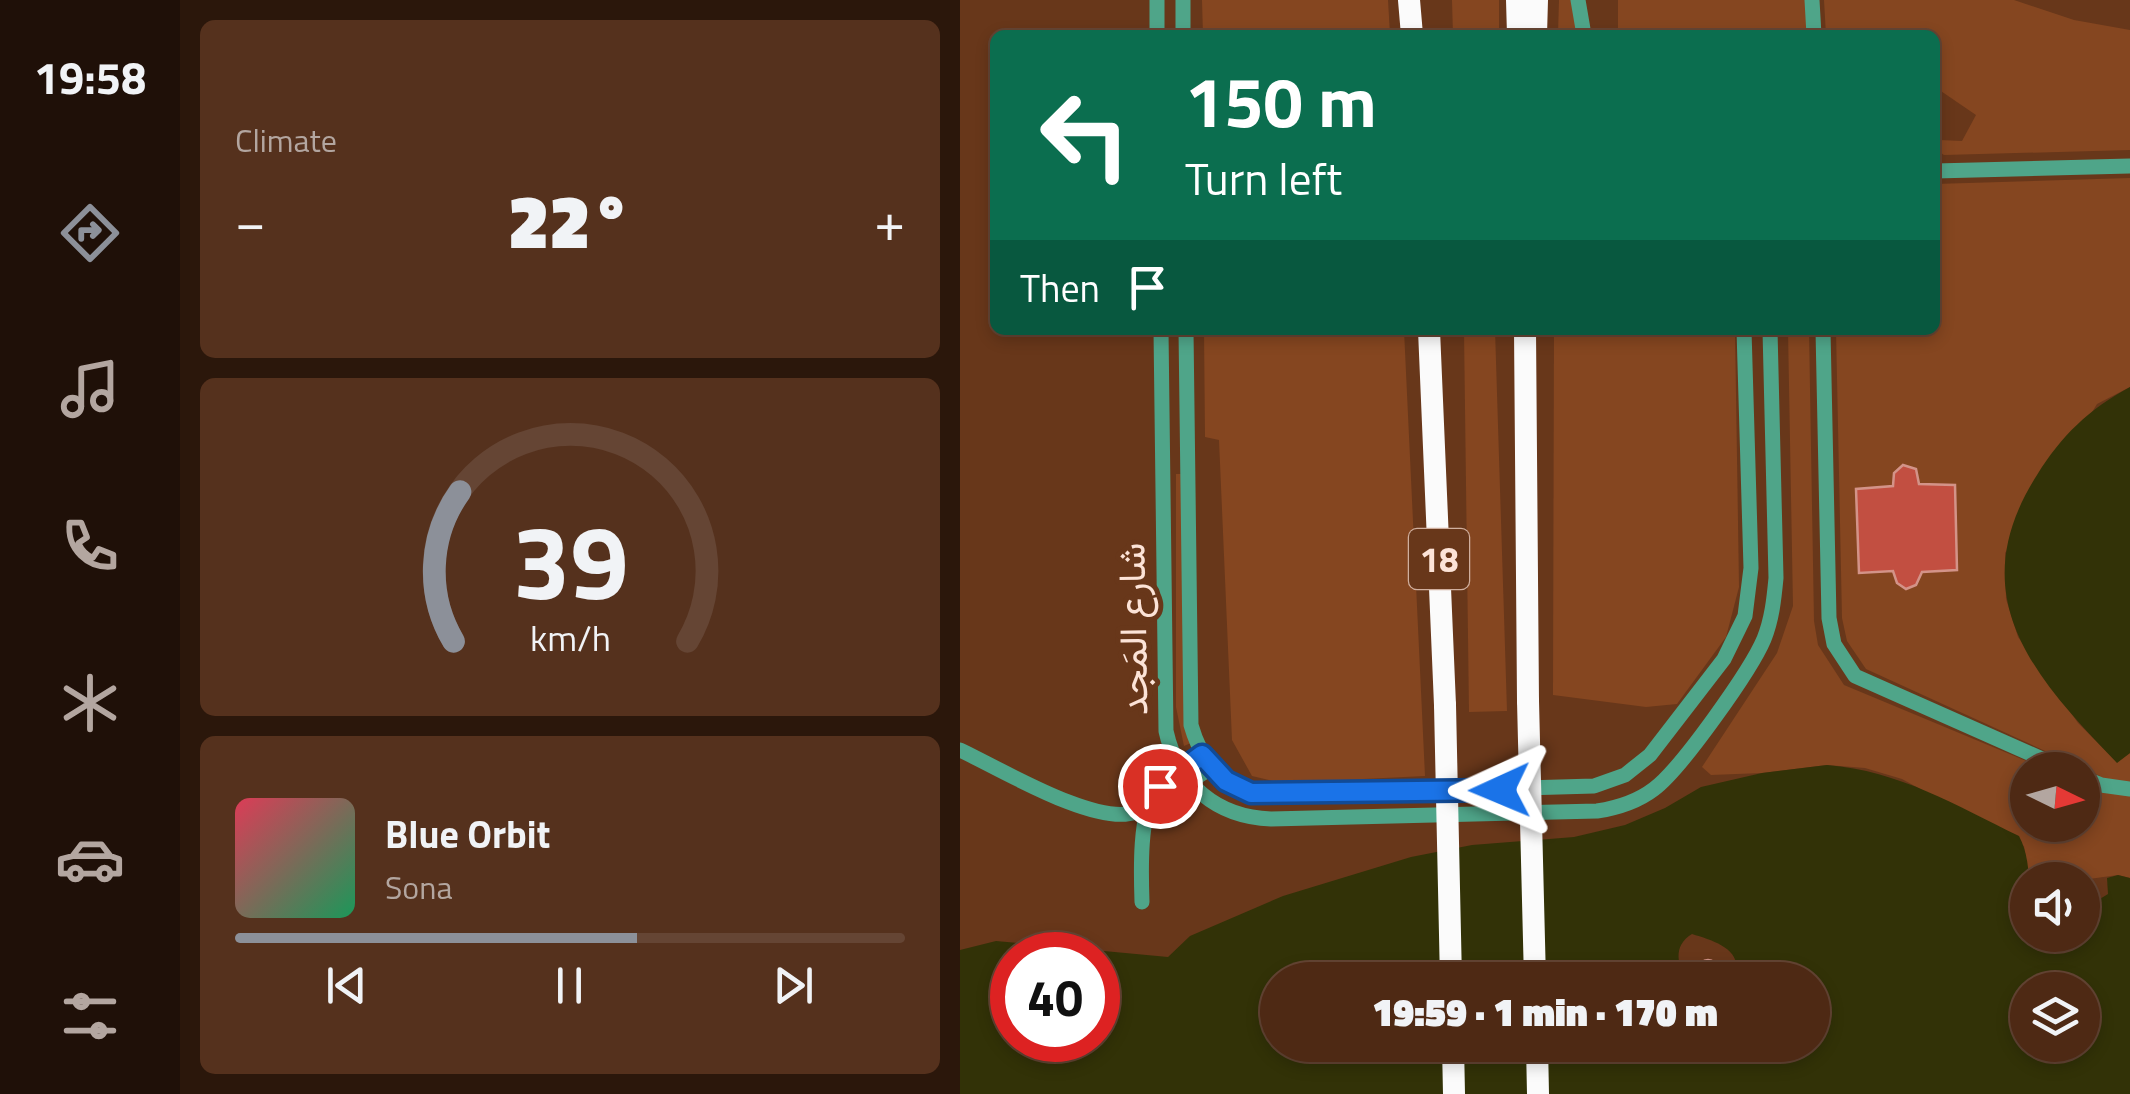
<!DOCTYPE html>
<html lang="en">
<head>
<meta charset="utf-8">
<style>
	body { margin:0; font-family:"Titillium Web",Vazirmatn,sans-serif; background:#55311d; color:#f1f3f6; height:100vh; display:flex; flex-direction:column; font-size:38px; white-space:nowrap }
	* { box-sizing:border-box; margin:0 }
	p { font-size:32px; color:#b3a6a0 }
	.icon { flex:none; width:55px; height:55px; fill:none; stroke:currentColor; stroke-width:2; stroke-linecap:round; stroke-linejoin:round }
	.map { position:relative; flex:1; overflow:hidden }
	.panel { display:flex; flex-direction:column; gap:20px; padding:20px; background:#2b170b; width:780px }
	.panel>* { flex:none }
	.hud { position:absolute; left:30px; top:30px; width:950px; height:305px; border-radius:15px; box-shadow:0 5px 15px #0003,0 0 0 2px #654534; background:#0b6e4f; color:#fff; overflow:hidden }
	.needle { width:65px; rotate:95deg }
	.fabs { position:absolute; left:1050px; top:752px; display:grid; gap:20px }
	.fabs a { display:grid; place-items:center; width:90px; height:90px; border-radius:50%; background:#4e2914; box-shadow:0 5px 15px #0003,0 0 0 2px #654534; font-size:50px }
	.speed { position:absolute; left:30px; top:932px; display:flex; gap:20px; font-size:50px; font-weight:700; text-align:center }
	.speed>* { display:grid; place-content:center; width:130px; height:130px; border-radius:50%; background:#4e2914; box-shadow:0 5px 15px #0003,0 0 0 2px #654534; line-height:1 }
	.speed .limit { border:15px solid #d22; background:#fff; color:#111 }
	.pin { position:absolute; display:grid; place-items:center; width:85px; height:85px; color:#fff; margin:-42px; border:5px solid #fff; border-radius:50%; box-shadow:0 2px 10px #0007 }
	.me { position:absolute; width:110px; margin:-55px; rotate:269deg; stroke-linejoin:round; filter:drop-shadow(0 0 8px #0008) }
	.turn { display:flex; align-items:center; gap:35px; height:210px; padding:0 30px; font-size:45px }
	.turn .icon { width:130px; height:130px; stroke-width:2.5 }
	.turn b { display:block; font-size:70px; line-height:85px }
	.then { display:flex; align-items:center; height:95px; padding:0 30px; background:#0003; gap:20px; font-size:38px }
	.big { font-size:75px; font-weight:800; line-height:1.1 }
	.panel .tile { flex:1; display:flex; flex-direction:column; justify-content:center; gap:15px; min-width:0; padding:0 35px; border-radius:15px; background:#55311d }
	.panel .dial { align-items:center; gap:0 }
	.dial svg { height:260px; overflow:visible; fill:none; stroke:#654534; stroke-width:7; stroke-linecap:round; text-anchor:middle }
	.dial text { fill:#f1f3f6; stroke:none }
	.song { display:flex; align-items:center; gap:30px }
	.cover { width:120px; height:120px; border-radius:15px; background:linear-gradient(135deg,hsl(350 70% 55%),hsl(150 70% 35%)) }
	.played { height:10px; border-radius:5px; background:linear-gradient(90deg,#8c9099 60%,#654534 60%) }
	.keys { display:flex; justify-content:space-around; direction:ltr }
	.heat { display:flex; justify-content:space-between; align-items:center; font-size:55px; direction:ltr }
	.trip { position:absolute; left:300px; top:962px; width:570px; height:100px; border-radius:50px; background:#4e2914; box-shadow:0 5px 15px #0003,0 0 0 2px #654534; font-weight:800; line-height:100px; text-align:center }
	main { display:flex; flex:1; min-height:0 }
	.menu { display:flex; flex-direction:column; width:180px; justify-content:space-around; align-items:center; background:#1f1008; color:#b3a6a0 }
	.menu .icon { width:70px; height:70px }
	.menu .current { color:#8c9099 }
	.menu b { font-size:45px; color:#f1f3f6 }
	.map>svg:first-child { display:block }
	.green { fill:#854620 }
	.water { fill:#323207; fill-rule:evenodd }
	.building { fill:#c24f41; stroke:#d39388; stroke-width:2.5 }
	.lines { fill:none; stroke-linecap:round; stroke-linejoin:round }
	.minor { stroke:#4fa589; stroke-width:15 }
	.highway { stroke:#fbfbfb; stroke-width:22 }
	.highway-bridge { stroke:#fbfbfb; stroke-width:22 }
	.route-casing { stroke:#114b97; stroke-width:25 }
	.route { stroke:#1a73e8; stroke-width:18 }
	.labels { text-anchor:middle; dominant-baseline:central; stroke-width:10; stroke-linejoin:round; paint-order:stroke }
	.shield { fill:#68371a; stroke:#d0af9e; stroke-width:2.5 }
	.shield-label { font-size:35px; font-weight:bold; fill:#fce3d7 }
	.street-label { font-size:38px; fill:#fce3d7; stroke:#68371a }
</style>
</head>
<body>
<main>
<nav class="menu">
<b>19:58</b>
<svg class="icon current" aria-label="directions" viewBox="0 0 24 24"><path d="M12 3l9 9-9 9-9-9zM9 14v-3h6M13 9l2 2-2 2"/></svg>
<svg class="icon" aria-label="music" viewBox="0 0 24 24"><path d="M9 18V5l10-2v13"/><circle cx="6" cy="18" r="3"/><circle cx="16" cy="16" r="3"/></svg>
<svg class="icon" aria-label="phone" viewBox="0 0 24 24"><path d="M5 4h4l2 5-3 2q2 4 5 5l2-3 5 2v4C11 20 4 13 5 4z"/></svg>
<svg class="icon" aria-label="climate" viewBox="0 0 24 24"><path d="M12 3v18M4 7l16 10M4 17L20 7"/></svg>
<svg class="icon" aria-label="car" viewBox="0 0 24 24"><path d="M5 17H2v-5l4-1 3-4h7l3 4 3 1v5h-3M9 17h6M6 11h13"/><circle cx="7" cy="17" r="2"/><circle cx="17" cy="17" r="2"/></svg>
<svg class="icon" aria-label="filters" viewBox="0 0 24 24"><path d="M4 7h16M4 17h16"/><circle cx="9" cy="7" r="2"/><circle cx="15" cy="17" r="2"/></svg>
</nav>
<section class="panel">
<div class="tile"><p>Climate</p>
<div class="heat"><a>−</a><b class="big">22°</b><a>+</a></div>
</div>
<div class="tile dial"><svg viewBox="0 0 100 80">
<path d="M14 69A42 42 0 1 1 86 69"/>
<path d="M14 69A42 42 0 0 1 16 23" stroke="#8c9099"/>
<text x="50" y="56" font-size="32" font-weight="700">39</text>
<text x="50" y="72" font-size="11">km/h</text>
</svg></div>
<div class="tile">
<div class="song"><i class="cover"></i><div><b>Blue Orbit</b><p>Sona</p></div></div>
<div class="played"></div>
<div class="keys"><svg class="icon" aria-label="previous" viewBox="0 0 24 24"><path d="M18 5L8 12l10 7zM5 5v14"/></svg><svg class="icon" aria-label="pause" viewBox="0 0 24 24"><path d="M8 5v14M16 5v14"/></svg><svg class="icon" aria-label="next" viewBox="0 0 24 24"><path d="M6 5l10 7-10 7zM19 5v14"/></svg></div>
</div>
</section>
<div class="map">
<svg width="1170" height="1094" viewBox="0 0 1170 1094">
	<rect width="100%" height="100%" fill="#68371a"/>
	<g class="green">
		<polygon points="242,0 428,0 430,35 243,35"/>
		<polygon points="492,0 539,0 539,35 493,35"/>
		<polygon points="599,0 611,0 620,35 598,35"/>
		<polygon points="658,0 846,0 848,35 658,35"/>
		<polygon points="864,0 1054,0 1114,20 1170,30 1170,150 984,155 975,149 979,140 1002,141 1016,115 975,87 975,35 866,35"/>
		<polygon points="1170,178 1170,387 1137,404 1045,553 1046,599 1058,637 1118,723 1157,762 1170,753 1170,878 1158,875 1129,879 1125,873 1095,872 1091,880 1069,880 1064,846 942,779 905,768 867,765 802,773 751,775 742,767 817,653 833,606 828,330 849,330 854,621 858,645 884,685 1088,770 1068,770 1068,825 1122,825 1123,785 1140,776 906,669 887,641 882,618 876,330 975,330 975,184"/>
		<polygon points="244,330 444,330 465,776 321,783 292,776 272,740 259,440 245,437"/>
		<polygon points="504,330 535,330 547,711 509,712"/>
		<polygon points="594,330 775,330 779,587 766,637 717,704 686,707 593,695"/>
		<polygon points="216,474 225,474 233,742 224,746 216,707"/>
	</g>
	<g class="water">
		<path d="M1170,387V753L1157,763C1074,677 1000,596 1077,475C1101,436 1129,409 1170,387Z"/>
		<path d="M867,765C940,771 995,805 1059,836C1074,864 1068,903 1068,935H1122V880H1091C1099,866 1112,868 1126,873L1129,879L1127,895L1135,902L1148,894L1147,878L1158,875L1170,878V1094H0V950L36,941L208,957L230,936L323,896L451,857L512,845L614,837L665,825L705,808L741,787L802,773ZM732,934C755,941 786,950 774,980H852V1045H318V980H724C717,961 714,945 732,934ZM52,955H138V1040H52ZM1068,990H1122V1045H1068Z"/>
	</g>
	<g class="building">
		<polygon points="943,465 956,469 959,484 995,485 997,570 962,572 956,585 946,589 937,583 933,571 899,573 896,489 933,486 934,473"/>
		<circle cx="748" cy="969" r="9"/>
	</g>
	<g class="lines">
		<g class="minor">
			<polyline points="197,0 197,35"/>
			<polyline points="223,0 223,35"/>
			<polyline points="618,0 624,35"/>
			<polyline points="852,0 854,35"/>
			<polyline points="975,171 1170,166"/>
			<path d="M201,330L206,731C218,785 257,817 311,819L637,811C657,808 677,802 694,789C721,769 791,670 804,639C812,619 814,599 816,578L810,330"/>
			<path d="M226,330L231,725C243,767 266,790 310,795L634,786L665,775L690,755L764,659L785,616L791,568L784,330"/>
			<polyline points="863,330 869,618 874,644 895,676 1107,770"/>
			<path d="M0,750C39,768 136,827 176,812C202,802 227,783 251,768"/>
			<polyline points="1122,777 1141,785 1170,789"/>
			<path d="M182,902C181,873 179,813 196,790C208,775 226,765 242,755"/>
		</g>
		<g class="highway">
			<polyline points="449,0 452,35"/>
			<polyline points="557,0 558,35"/>
			<polyline points="576,35 577,0"/>
			<polyline points="469,330 485,705"/>
			<polyline points="565,330 568,701"/>
			<polyline points="493,1045 494,1094"/>
			<polyline points="577,1045 578,1094"/>
		</g>
		<g class="highway-bridge">
			<polyline points="568,701 575,980"/>
			<polyline points="485,705 491,980"/>
		</g>
	</g>
	<g class="lines">
		<g class="route-casing">
			<polyline id="route" points="200,786 242,755 266,781 291,793 540,790"/>
		</g>
		<use href="#route" class="route"/>
	</g>
	<g class="labels">
		<rect class="shield" x="449" y="529" width="60" height="60" rx="8"/>
		<g class="shield-label">
			<text x="479" y="559">18</text>
		</g>
		<g class="street-label">
			<text transform="translate(172 629) rotate(-91)">شارع المَجد</text>
		</g>
	</g>
</svg>
<div class="fabs">
<a><svg class="needle" viewBox="-14 -14 28 28"><path d="M0-13l5 13h-10z" fill="#e53935"/><path d="M0 13l5-13h-10z" fill="#b3a6a0"/></svg></a>
<a><svg class="icon" aria-label="sound" viewBox="0 0 24 24"><path d="M4 9h4l5-4v14l-5-4H4zM17 9q2 3 0 6"/></svg></a>
<a><svg class="icon" aria-label="layers" viewBox="0 0 24 24"><path d="M12 4l9 5-9 5-9-5zM3 14l9 5 9-5"/></svg></a>
</div>
<div class="speed"><div class="limit">40</div></div>
<div class="pin" style="left:200px;top:786px;background:#d93025"><svg class="icon" aria-label="arrive" viewBox="0 0 24 24"><path d="M6 21V4h12l-3 4 3 4H6"/></svg></div>
<svg class="me" style="left:540px;top:790px" viewBox="-20 -20 40 40"><path d="M0-17L14 15 0 8-14 15z" fill="#1a73e8" stroke="#fff" stroke-width="4"/></svg>
<div class="trip">19:59 · 1 min · 170 m</div>
<div class="hud">
<div class="turn"><svg class="icon" aria-label="left" viewBox="0 0 24 24"><path d="M17 20v-9H6M10 6l-5 5 5 5"/></svg><div><b>150 m</b>Turn left</div></div>
<div class="then">Then<svg class="icon" aria-label="arrive" viewBox="0 0 24 24"><path d="M6 21V4h12l-3 4 3 4H6"/></svg></div>
</div>
</div>
</main>
</body>
</html>
